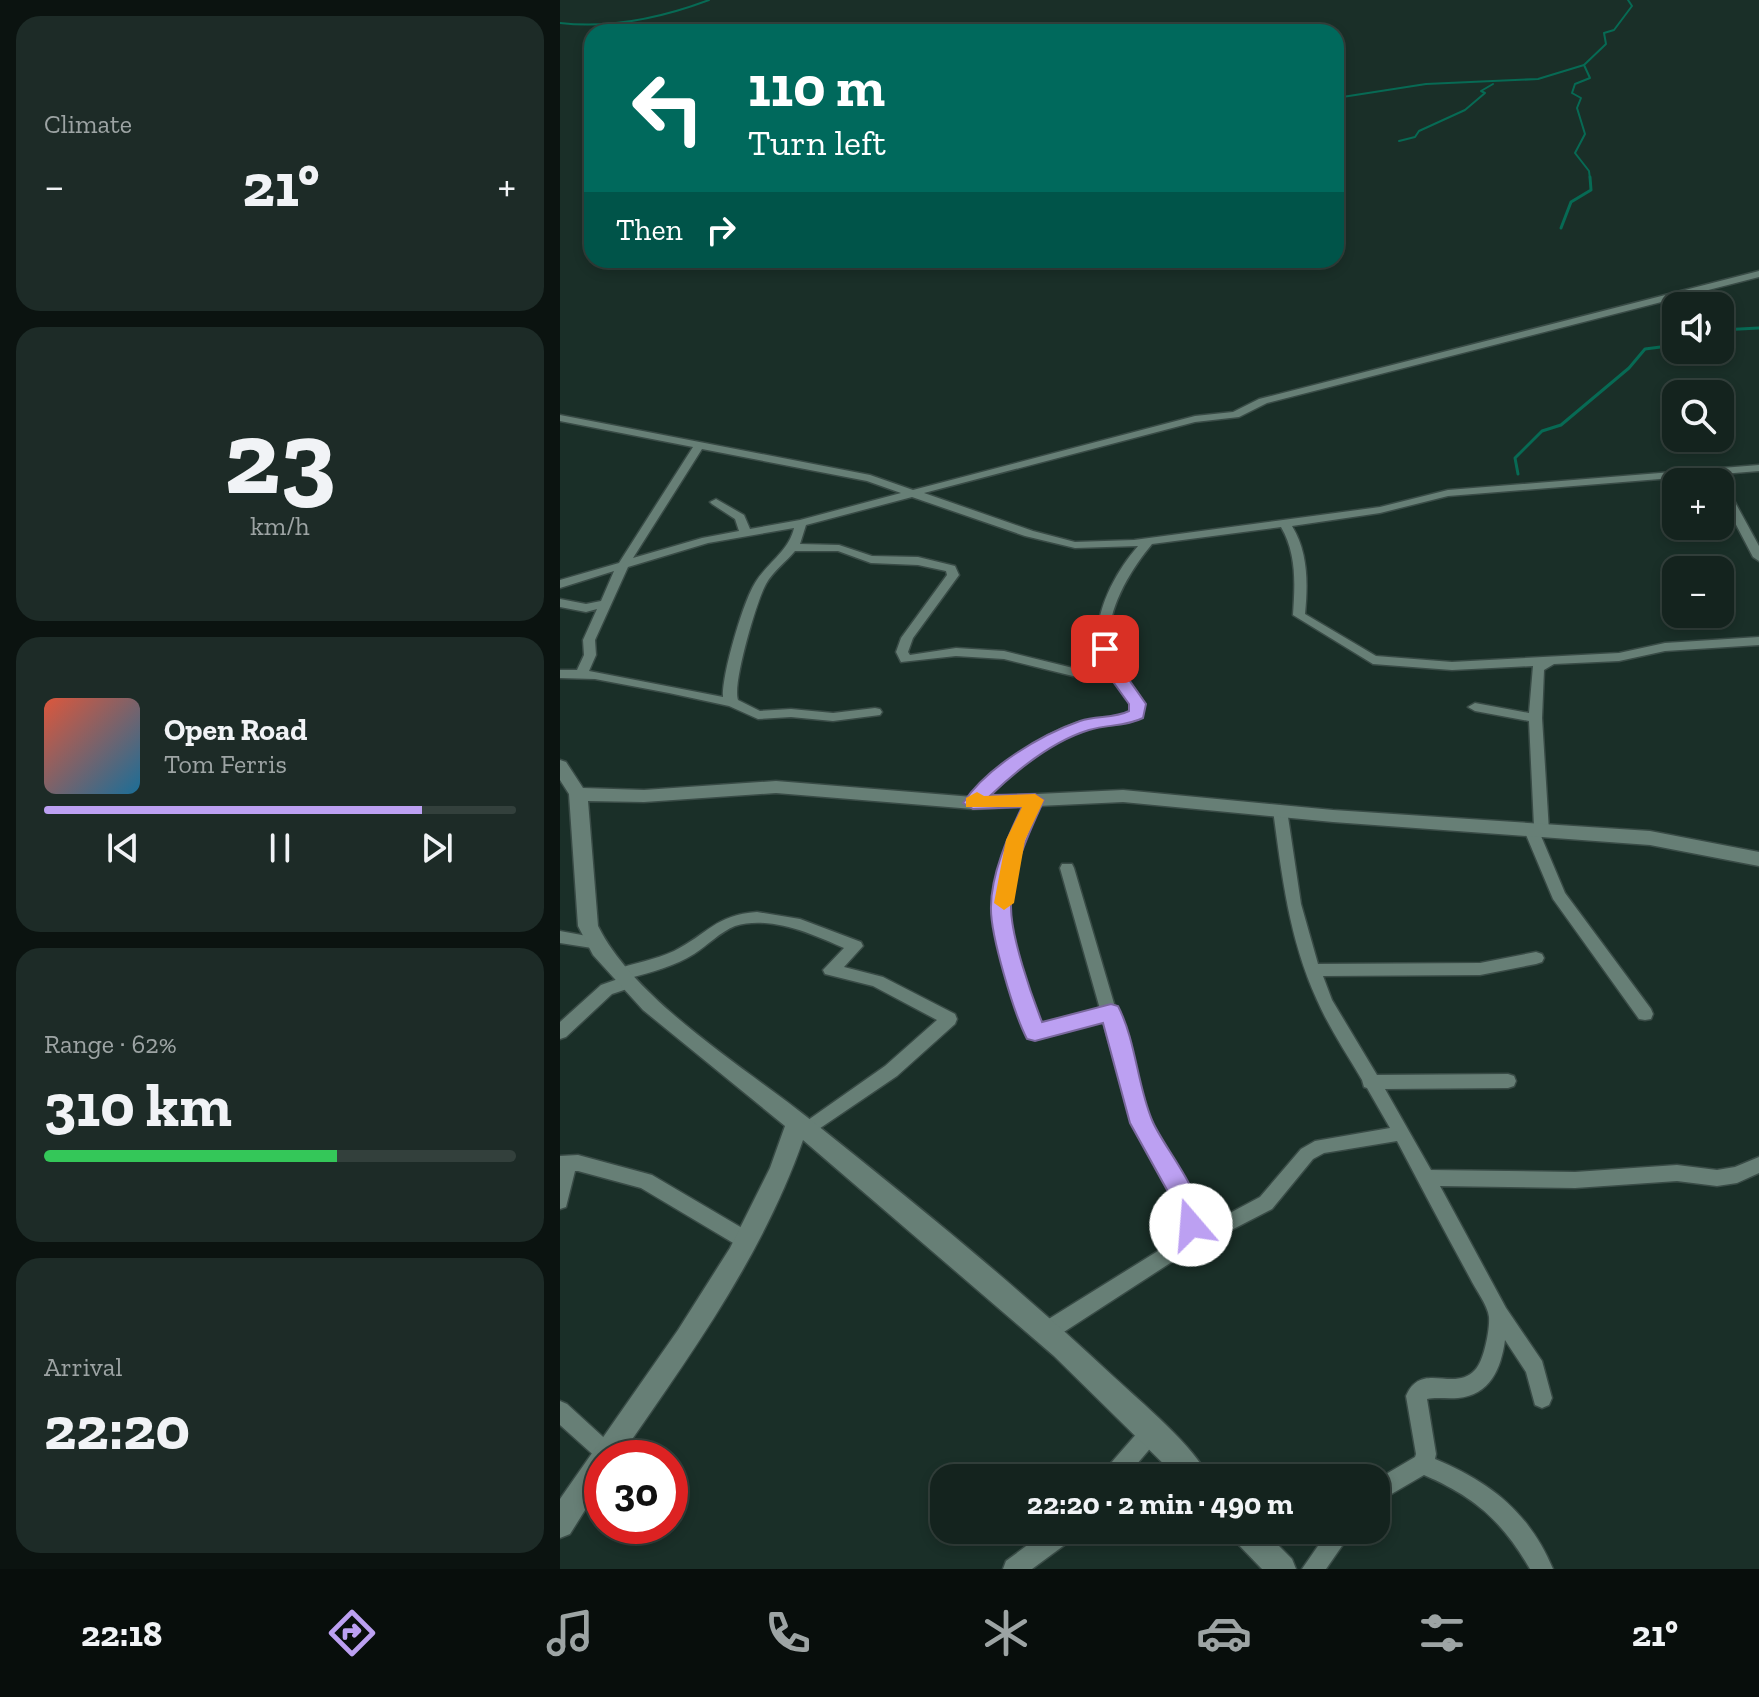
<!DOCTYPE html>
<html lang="en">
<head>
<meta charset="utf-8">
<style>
	body { margin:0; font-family:"Zilla Slab",serif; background:#1d2b27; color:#f1f3f6; height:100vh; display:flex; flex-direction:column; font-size:30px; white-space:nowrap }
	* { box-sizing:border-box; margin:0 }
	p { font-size:26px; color:#9da4a4 }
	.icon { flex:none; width:44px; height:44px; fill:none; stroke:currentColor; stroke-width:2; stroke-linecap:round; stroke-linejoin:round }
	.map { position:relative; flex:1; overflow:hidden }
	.sheet { display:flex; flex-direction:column; gap:16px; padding:16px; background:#0b1310; width:560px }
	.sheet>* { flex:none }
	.top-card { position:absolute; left:24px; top:24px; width:760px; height:244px; border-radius:24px; box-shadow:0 4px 12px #0003,0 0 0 2px #33403c; background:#00695c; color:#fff; overflow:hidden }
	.fabs { position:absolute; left:1102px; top:292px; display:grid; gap:16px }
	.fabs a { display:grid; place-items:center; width:72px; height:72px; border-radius:16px; background:#14231e; box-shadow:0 4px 12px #0003,0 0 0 2px #33403c; font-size:40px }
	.speed { position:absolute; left:24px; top:1440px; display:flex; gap:16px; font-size:40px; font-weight:700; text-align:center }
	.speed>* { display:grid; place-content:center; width:104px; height:104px; border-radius:50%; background:#14231e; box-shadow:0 4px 12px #0003,0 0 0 2px #33403c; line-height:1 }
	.speed .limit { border:12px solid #d22; background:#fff; color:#111 }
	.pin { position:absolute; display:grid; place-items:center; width:68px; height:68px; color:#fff; margin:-34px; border-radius:16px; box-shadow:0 4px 12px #0006 }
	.me { position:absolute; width:88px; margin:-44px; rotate:342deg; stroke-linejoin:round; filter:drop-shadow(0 0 6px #0008) }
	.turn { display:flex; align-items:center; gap:28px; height:168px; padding:0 32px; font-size:36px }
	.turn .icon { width:104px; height:104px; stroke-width:2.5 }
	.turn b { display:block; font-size:56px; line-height:68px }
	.then { display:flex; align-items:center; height:76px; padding:0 32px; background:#0003; gap:16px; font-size:30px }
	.big { font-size:60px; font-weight:800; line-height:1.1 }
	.sheet .widget { flex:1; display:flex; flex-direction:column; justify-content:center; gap:12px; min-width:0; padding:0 28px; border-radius:24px; background:#1d2b27 }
	.sheet .dial { align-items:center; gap:0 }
	.dial b { font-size:104px; line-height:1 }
	.song { display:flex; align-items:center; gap:24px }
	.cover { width:96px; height:96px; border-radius:12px; background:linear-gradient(135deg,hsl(10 70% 55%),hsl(200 70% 35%)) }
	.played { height:8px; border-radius:4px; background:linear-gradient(90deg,#bca0f2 80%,#33403c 80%) }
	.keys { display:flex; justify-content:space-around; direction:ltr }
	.heat { display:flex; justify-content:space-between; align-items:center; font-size:44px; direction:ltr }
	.charge { height:12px; border-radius:6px; background:linear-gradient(90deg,#34c759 62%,#33403c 0) }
	.trip { position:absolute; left:370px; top:1464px; width:460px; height:80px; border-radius:24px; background:#14231e; box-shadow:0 4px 12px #0003,0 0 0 2px #33403c; font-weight:800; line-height:80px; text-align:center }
	.menu { display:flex; height:128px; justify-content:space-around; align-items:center; background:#080e0c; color:#9da4a4 }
	.menu .icon { width:56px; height:56px }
	.menu .selected { color:#bca0f2 }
	.menu b { font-size:36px; color:#f1f3f6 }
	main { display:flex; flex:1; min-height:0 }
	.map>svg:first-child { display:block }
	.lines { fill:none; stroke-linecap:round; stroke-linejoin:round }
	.stream-far1 { stroke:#076a54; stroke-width:2 }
	.stream { stroke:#076a54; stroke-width:3 }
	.minor-casing { stroke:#394b46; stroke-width:3 }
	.tertiary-casing { stroke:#394b46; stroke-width:3 }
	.minor { fill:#677f76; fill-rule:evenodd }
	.tertiary { fill:#677f76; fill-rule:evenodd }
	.route { fill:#bca0f2; stroke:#7a689d; stroke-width:2 }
	.slow { fill:#f59e0b }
</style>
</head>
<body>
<main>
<section class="sheet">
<div class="widget"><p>Climate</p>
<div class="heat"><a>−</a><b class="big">21°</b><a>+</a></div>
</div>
<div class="widget dial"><b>23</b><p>km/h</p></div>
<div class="widget">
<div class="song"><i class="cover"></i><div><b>Open Road</b><p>Tom Ferris</p></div></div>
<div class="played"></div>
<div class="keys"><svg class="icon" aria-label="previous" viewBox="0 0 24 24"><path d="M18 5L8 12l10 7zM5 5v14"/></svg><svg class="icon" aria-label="pause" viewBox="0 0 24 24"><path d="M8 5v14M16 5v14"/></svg><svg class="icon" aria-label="next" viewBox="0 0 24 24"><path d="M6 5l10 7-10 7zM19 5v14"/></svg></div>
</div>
<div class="widget"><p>Range · 62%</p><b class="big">310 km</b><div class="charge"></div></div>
<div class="widget"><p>Arrival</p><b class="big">22:20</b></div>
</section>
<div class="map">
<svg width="1199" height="1569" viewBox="0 0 1199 1569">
	<rect width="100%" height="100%" fill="#1a2f28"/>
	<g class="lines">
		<g class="stream-far1">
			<path d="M0,23C52,29 101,18 149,0"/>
			<polyline points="1024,65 1030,78 1015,84 1012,93 1021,98 1017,108 1025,134 1015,153 1029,171 1030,179"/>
			<polyline points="776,98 866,84 978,79 1024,65 1046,44 1044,33 1054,30 1072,6 1068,0"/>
			<polyline points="839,141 855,137 859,131 905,110 925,93 921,91 933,84"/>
		</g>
		<g class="stream">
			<polyline points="1001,228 1011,202 1031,190 1030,177"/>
			<polyline points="1160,330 1199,328"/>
			<polyline points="958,474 955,458 982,431 1001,425 1069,368 1085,349 1116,345"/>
		</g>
		<g class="minor-casing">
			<g id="minor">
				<path d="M1199,271V277L707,403L679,417L635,422L364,493L473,531L515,542L574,540L820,507L888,490L1199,465V471L888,496L820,513L732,526C748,552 748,583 745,614L816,656L892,662L1059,653L1105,643L1199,637V645L1105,651L1059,661L994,664L984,670L982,718L989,831L987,835L981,836L1005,893L1091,1009L1093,1014L1091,1019L1085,1020L1079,1019L993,899L964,830L966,826H974L969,721L915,711L908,707L915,703L969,713L973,666L892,670L813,664L733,615C735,585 737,554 721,527L592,544C568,573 535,626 556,664C563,677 575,687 582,700L584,707L582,717C562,728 540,723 520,731C481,747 448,778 418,806L413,808L406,803L408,800C439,770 474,737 516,723C532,718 549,720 565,715L570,712C571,697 560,687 551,676H513L444,659L396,656L341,662L336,652L341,638L387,575L386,571L358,565L311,563L278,551H235C226,562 213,571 206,584C197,600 172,684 178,700L200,711L231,709L273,713L315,708L320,709L322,712L320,715L273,721L231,717L198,719L169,706L109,693L35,679L0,678V670H17L24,655L23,640L37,609L26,612L0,607V599L26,604L41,601L54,571L0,588V580L59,563L133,447L0,421V415L310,475L353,490L635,416L673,412L699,399ZM142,449L307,481L341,493L240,520L190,529L184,515L156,499L150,502L152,504L175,519L179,531L142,538L73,558ZM352,497L465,536L515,548L578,546C552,576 524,628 545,668H513L444,651L396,648L350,655L348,652L353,638L399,575L395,566L358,557L312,556L279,545L240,544L246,525ZM234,528C229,551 207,563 195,583C183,602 162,674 163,697L29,671L36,655L35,640L68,567L148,543Z"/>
				<polygon points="1160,481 1165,484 1199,546 1199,561 1193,557 1160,494 1160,482 1156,482"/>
				<path d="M475,795L482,800L462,840L449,907L456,953L480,1025L540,1009L500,868L502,864H512L514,868L555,1007L559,1012L558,1015L589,1121L633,1197L640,1225L638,1230L700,1197L741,1149L755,1141L830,1128L807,1088L804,1087L802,1080C787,1054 769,1028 757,1000C729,939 722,876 713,810L720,805L727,810L741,904L758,964L920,963L976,952L982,954L984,958L982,962L976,964L920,975L763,976L772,1000L817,1075L948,1074L954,1076L956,1081L954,1086L948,1088L825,1089L871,1170L1015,1172L1117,1165L1157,1170L1175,1167L1199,1157V1173L1177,1183L1157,1186L1117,1181L1015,1188L880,1186L946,1308L982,1361L992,1398L989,1405L982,1408L975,1405L966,1372L945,1340C941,1369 930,1395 898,1398C887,1399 876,1397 867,1399L876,1454L875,1459C930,1482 969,1512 993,1569H970C942,1521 915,1497 864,1475L816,1503V1480L855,1457L856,1454L846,1396C861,1360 894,1393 915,1370C924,1361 930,1329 929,1317C928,1305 915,1289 910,1278C885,1232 861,1187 837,1141L764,1153L753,1159L712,1209L621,1256L493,1339L486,1341L479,1339L476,1332L479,1325L606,1246L621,1224L615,1199L572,1123L543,1021L475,1040L469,1038L467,1033L440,953L433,907L448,840L470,797Z"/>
				<path d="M197,912L240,919L301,942L303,946L284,967L323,977L395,1014L397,1019L395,1024L337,1076L247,1137L241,1135L238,1130L241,1125L325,1066L377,1020L313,986L265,974L263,970L284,948C252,934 210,915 175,926C160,932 148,945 134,954C115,966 92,972 70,978L75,983L73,987L52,994L6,1037L0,1039V1022L41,985L58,979L52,974L54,970C74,963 95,960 114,951C148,934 155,915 197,912Z"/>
				<polygon points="0,931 38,938 40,942 38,946 32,948 0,943"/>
				<polygon points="18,1155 92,1175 194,1235 196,1241 194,1247 187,1249 180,1247 81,1188 18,1171 15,1171 6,1207 0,1209 0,1156"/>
				<polygon points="0,1401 7,1404 53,1446 56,1453 54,1458 42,1458 42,1462 39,1460 0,1425"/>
				<polygon points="592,1421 599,1424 602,1431 599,1438 565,1478 541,1478 544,1471 585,1424"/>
				<polygon points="488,1530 517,1530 514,1538 472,1569 443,1569 446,1561"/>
				<polygon points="769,1530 793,1530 766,1569 742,1569"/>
			</g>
		</g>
		<g class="tertiary-casing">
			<g id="tertiary">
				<path d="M0,760L6,762L23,788L84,790L216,781L413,797L563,790L773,810L1090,831L1199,852V866L1090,845L773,822L563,802L413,809L216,793L84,802L28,801L38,926C76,1002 186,1068 252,1121C355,1203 458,1287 554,1377C579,1400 637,1449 649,1478H618L494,1356L243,1140C202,1257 129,1357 59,1458H42V1483L10,1534L0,1538V1499L118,1330L170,1248L210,1168L225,1126L83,1010L33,955L18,926L9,794L0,780Z"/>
				<polygon points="670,1530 703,1530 732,1559 736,1569 702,1569 674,1540"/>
			</g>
		</g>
		<use href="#minor" class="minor"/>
		<use href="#tertiary" class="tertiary"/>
	</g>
	<path class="route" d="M545,644L551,645L558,664L586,704L583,718C565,727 548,724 529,730C493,741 457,770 431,795L475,794L484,800C470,830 450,873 451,907C451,937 471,994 482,1022L551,1004L558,1006C576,1041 577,1084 592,1120C603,1148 653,1203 639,1233L631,1236L622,1233L612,1199L570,1123L543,1023L475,1041L467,1039C454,1014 430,934 431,907C431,874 448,836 462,807L413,809L403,803C427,767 480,735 520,721C536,715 553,719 569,711V704L541,665L537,649Z"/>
	<polygon class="slow" points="417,792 424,796 475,794 484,800 465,840 454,903 444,910 434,903 446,840 462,807 406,807 406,798"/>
</svg>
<div class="fabs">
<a><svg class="icon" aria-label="sound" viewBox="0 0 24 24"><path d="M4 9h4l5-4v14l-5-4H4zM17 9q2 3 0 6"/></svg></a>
<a><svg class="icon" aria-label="search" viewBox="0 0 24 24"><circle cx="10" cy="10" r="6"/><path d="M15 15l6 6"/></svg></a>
<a>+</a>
<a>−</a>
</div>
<div class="speed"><div class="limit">30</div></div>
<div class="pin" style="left:545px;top:649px;background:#d93025"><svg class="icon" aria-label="arrive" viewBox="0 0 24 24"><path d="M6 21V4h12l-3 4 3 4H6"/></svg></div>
<svg class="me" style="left:631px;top:1225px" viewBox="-20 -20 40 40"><circle r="19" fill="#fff"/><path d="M0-13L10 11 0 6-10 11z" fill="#bca0f2"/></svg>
<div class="trip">22:20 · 2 min · 490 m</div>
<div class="top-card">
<div class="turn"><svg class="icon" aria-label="left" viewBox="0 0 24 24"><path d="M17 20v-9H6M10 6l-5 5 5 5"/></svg><div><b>110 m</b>Turn left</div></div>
<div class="then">Then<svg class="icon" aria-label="right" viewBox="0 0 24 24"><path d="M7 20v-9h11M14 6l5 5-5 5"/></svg></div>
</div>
</div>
</main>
<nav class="menu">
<b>22:18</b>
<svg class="icon selected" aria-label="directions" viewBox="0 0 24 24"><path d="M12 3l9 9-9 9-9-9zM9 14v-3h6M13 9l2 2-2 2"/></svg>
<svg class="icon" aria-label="music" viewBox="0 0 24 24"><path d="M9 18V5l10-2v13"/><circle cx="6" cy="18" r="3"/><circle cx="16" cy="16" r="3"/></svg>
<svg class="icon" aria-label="phone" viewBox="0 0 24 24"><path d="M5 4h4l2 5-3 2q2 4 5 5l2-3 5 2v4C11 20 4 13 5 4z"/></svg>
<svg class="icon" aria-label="climate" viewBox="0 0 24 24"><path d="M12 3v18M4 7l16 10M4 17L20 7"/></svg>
<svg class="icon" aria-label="car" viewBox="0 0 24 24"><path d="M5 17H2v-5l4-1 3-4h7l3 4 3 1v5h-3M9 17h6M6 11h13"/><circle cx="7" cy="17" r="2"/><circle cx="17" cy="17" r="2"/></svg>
<svg class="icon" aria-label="filters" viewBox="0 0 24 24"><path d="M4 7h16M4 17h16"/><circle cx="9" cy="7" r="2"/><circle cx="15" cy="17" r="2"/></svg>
<b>21°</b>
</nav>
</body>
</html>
